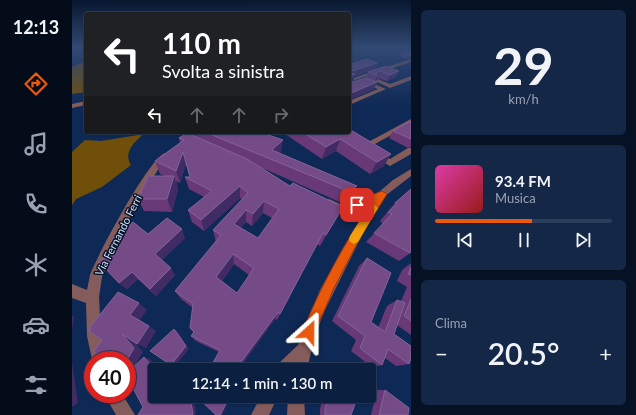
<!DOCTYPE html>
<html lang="it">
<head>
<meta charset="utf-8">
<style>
	body { margin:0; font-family:Lato,sans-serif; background:#142747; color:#f1f3f6; height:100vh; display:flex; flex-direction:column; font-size:15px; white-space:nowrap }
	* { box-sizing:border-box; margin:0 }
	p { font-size:13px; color:#9aa2b1 }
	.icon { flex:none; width:22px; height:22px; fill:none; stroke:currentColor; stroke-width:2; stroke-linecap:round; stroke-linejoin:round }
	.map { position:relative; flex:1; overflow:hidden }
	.drawer { display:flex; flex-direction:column; gap:10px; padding:10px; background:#061123; width:225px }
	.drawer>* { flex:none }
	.guide { position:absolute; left:12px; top:12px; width:267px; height:122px; border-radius:4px; box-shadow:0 1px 3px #0004,0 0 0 1px #2b3d59; background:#202124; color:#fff; overflow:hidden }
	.speed { position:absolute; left:12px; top:351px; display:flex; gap:8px; font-size:20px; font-weight:700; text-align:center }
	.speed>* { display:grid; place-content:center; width:52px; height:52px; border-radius:50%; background:#0b1f40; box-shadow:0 1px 3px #0004,0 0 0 1px #2b3d59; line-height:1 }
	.speed .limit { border:6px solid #d22; background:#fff; color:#111 }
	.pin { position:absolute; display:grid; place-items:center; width:34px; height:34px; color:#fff; margin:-17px; border-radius:8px; box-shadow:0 2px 6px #0006 }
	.me { position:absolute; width:44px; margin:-22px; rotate:24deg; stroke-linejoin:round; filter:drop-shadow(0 0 3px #0008) }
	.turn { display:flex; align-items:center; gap:14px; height:84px; padding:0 12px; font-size:18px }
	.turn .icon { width:52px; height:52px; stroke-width:2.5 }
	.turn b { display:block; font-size:28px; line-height:34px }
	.lanes { display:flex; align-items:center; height:38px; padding:0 12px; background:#0003; justify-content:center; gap:20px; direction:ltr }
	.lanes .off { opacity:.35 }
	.big { font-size:30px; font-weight:600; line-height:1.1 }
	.drawer .card { flex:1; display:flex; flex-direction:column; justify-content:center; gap:6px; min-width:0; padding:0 14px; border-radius:6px; background:#142747 }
	.drawer .dial { align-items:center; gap:0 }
	.dial b { font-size:52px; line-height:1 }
	.song { display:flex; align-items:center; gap:12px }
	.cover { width:48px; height:48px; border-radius:6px; background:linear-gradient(135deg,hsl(320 70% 55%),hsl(0 70% 35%)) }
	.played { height:4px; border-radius:2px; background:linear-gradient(90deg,#ea580c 55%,#2b3d59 55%) }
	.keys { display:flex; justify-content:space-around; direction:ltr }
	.heat { display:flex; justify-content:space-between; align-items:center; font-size:22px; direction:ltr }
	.trip { position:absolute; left:76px; top:363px; width:228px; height:40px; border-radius:4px; background:#0b1f40; box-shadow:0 1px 3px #0004,0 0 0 1px #2b3d59; font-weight:600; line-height:40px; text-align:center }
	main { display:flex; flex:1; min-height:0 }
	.tab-bar { display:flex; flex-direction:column; width:72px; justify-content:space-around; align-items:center; background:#040c1a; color:#9aa2b1 }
	.tab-bar .icon { width:28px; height:28px }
	.tab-bar .current { color:#ea580c }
	.tab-bar b { font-size:18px; color:#f1f3f6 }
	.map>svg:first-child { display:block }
	.green { fill:#6f4f09 }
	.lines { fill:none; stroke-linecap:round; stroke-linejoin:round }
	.minor { fill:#845c5b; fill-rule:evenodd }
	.wall { fill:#693977; fill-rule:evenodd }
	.shaded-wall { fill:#402b64 }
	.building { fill:#744b86; stroke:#836399; fill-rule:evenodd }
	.route { fill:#ea580c; stroke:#983908 }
	.slow { fill:#f59e0b }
	.labels { text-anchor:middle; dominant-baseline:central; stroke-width:3; stroke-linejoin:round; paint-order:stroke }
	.street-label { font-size:11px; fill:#d1e2ff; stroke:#081327 }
</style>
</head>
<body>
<main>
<nav class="tab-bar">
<b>12:13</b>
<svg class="icon current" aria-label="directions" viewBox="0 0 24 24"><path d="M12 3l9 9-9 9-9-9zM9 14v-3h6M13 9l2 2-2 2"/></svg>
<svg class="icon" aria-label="music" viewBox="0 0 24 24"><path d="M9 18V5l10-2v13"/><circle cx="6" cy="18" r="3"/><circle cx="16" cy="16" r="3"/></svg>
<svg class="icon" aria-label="phone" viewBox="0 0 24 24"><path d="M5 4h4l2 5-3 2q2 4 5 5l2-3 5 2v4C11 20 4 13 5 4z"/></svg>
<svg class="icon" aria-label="climate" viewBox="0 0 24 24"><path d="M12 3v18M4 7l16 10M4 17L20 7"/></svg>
<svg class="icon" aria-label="car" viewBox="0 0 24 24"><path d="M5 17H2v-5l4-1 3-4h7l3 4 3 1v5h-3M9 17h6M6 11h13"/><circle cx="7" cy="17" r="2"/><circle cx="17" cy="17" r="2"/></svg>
<svg class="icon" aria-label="filters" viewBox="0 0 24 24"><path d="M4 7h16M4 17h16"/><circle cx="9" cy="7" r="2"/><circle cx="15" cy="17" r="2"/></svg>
</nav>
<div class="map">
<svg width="339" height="415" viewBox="0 0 339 415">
	<rect width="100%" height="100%" fill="#0f2956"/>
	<g class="green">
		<polygon points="14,61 14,92 0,94 0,67"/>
		<path d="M72,134C63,141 51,152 59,165L30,187L4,199L0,205V152L13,140L29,141Z"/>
	</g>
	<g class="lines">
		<g class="minor">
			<polygon points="330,50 339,51 339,53 321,52"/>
			<polygon points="339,59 339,62 283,80 278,79"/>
			<polygon points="339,76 339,80 318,88 303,81 306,79 318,84"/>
			<polygon points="291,79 314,89 277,105 277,101 306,89 291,83 277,88 277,84"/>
			<polygon points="14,101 14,105 0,108 0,104"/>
			<polygon points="339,119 339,124 294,149 291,149 287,147"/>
			<polygon points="336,148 339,148 339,154 318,166 299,154 300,152 306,152 318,159"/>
			<path d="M93,153L97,156L90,163L61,211L30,277L27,297L29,336L35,360H21V364L15,336L14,303L0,298V284L15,290C16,285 17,280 18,275C25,256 77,158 93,153Z"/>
			<polygon points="339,169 339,176 313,196 295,225 252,312 242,339 235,370 204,370 206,364 226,345 248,290 298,203 273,214 254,206 252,203 254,200 257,199 273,206 307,192 321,180"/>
			<polygon points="32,394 50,394 63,415 44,415"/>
			<polygon points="189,396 206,396 197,415 179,415"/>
			<polygon points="216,396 232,396 233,415 215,415"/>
		</g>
	</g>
	<g class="wall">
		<polygon points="339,51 334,59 328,56 329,54"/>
		<polygon points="277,65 303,69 283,76 281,81 279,82 280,82 293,78 296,72 314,66 324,77 315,81 305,78 303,81 305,82 302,89 277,100"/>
		<polygon points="339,121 339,147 336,148 317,138 321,131"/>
		<path d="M122,132H188L209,152L207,153L285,186L279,197L270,203L188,167L218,186L271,207L248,246L245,244L205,320L203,319L166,370L147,352L124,341L119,336L122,333L118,328L121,308L109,299L103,291L144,242L141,230L170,199L168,198L132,231L120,222L116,210L132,197L117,189L113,177H118L114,164L108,183L104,181L106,189L100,212L72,211L66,199L93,176L88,174L83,161L108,143L107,138L122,136ZM191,213L200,218L186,238L168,228L174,222L180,226ZM162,264L177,275L165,293L150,281Z"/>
		<polygon points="210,132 277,132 312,166 298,174 264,151 250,159"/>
		<polygon points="339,189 338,253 327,261 294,242 311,224 308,221 323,203"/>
		<polygon points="76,234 113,238 90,260 103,275 84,296 66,279 55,289 47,283 47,247 40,239"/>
		<polygon points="295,258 299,322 306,328 315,306 325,300 329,301 335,287 325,281 330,270 339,263 339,335 325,325 322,334 337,364 324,366 313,358 310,365 300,367 279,351 284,340 260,321 287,266"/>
		<polygon points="262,364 269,370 257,370 258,366"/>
		<polygon points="276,366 286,370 270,370 271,367"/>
		<polygon points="305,390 313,390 336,415 299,415"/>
		<polygon points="251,396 286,396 279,415 248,415 248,409"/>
	</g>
	<g class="shaded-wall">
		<polygon points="339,55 339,58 334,59 336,56"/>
		<polygon points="305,63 303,69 283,76 281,81 277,83 277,80 280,71"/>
		<polygon points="308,71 305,78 304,79 305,76 304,74"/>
		<polygon points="327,71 324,77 315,81 318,75"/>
		<polygon points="305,82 302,89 277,100 277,94"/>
		<polygon points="268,139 264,151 250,159 254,147"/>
		<polygon points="211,140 209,152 201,160 200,150"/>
		<polygon points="111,152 114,164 108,183 104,171"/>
		<polygon points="319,154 312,166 298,174 305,162"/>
		<polygon points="102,176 106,189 100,212 95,199"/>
		<polygon points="168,186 168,198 132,231 129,220"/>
		<polygon points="285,186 279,197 270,203 276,191"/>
		<polygon points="192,201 191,213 180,226 181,214"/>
		<polygon points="271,207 265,218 248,246 254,235"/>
		<polygon points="174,210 174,222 162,236 162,224"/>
		<polygon points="110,229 113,238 88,262 83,254"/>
		<polygon points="161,254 162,264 146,286 144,277"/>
		<polygon points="99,268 103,275 84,296 78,289"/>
		<polygon points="60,272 66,279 55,289 47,283"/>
		<polygon points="67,303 75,310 67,321 58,315"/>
		<polygon points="206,312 203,319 166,370 164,369"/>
		<polygon points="0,316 2,317 0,330"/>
		<polygon points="77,326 84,331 74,348 65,344"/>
		<polygon points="102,329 106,332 117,349 103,366 99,365"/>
		<polygon points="50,334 59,338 71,352 55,378 55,360"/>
		<polygon points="72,357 78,359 87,370 83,370"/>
		<polygon points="0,362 6,403 0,407"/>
		<polygon points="116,396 120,396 121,397 124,412 123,415 120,415"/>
		<polygon points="158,396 159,396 150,415 148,415"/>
	</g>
	<g class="building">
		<polygon points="339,51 339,55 336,56 329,54"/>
		<polygon points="295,59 305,63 280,71 279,73 283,74 278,76 278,81 280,82 294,78 305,82 277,94 277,65"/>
		<polygon points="314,66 327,71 318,75 308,71 304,74 305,76 296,72"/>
		<polygon points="339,121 339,139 321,131"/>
		<polygon points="277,129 319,154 305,162 268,139 254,147 230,132 277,132"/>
		<polygon points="133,132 188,132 211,140 200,150 285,186 276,191"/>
		<path d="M115,133L175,159L218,186L221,183L271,207L254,235L251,233L208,314L206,312L164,369L166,370H137L148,350L119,336L122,332L118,328L121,304L103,291L149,235L141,230L176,193L168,186L129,220L116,210L140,191L113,177H118L111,152L104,171L83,161L112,140L107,138ZM192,201L207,209L186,238L162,224L174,210L181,214ZM161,254L182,268L165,293L144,277Z"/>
		<polygon points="76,176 102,176 95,199 66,199"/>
		<polygon points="339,189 339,251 338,253 302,233 320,214 316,212 325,204 323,203"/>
		<polygon points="95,218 110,229 83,254 99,268 78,289 60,272 47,283 27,262 48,246 40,239 61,222 76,234"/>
		<polygon points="295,258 319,273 299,322 313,332 325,300 333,303 322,334 339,346 339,359 337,364 316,349 310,365 288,348 293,336 266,316"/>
		<polygon points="339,267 339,275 336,274"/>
		<polygon points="46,292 67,303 58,315 77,326 65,344 50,334 62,348 55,360 34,360 23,353 22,351 30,340 18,332 18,327"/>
		<polygon points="339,299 339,321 332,316"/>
		<polygon points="102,329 114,346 99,365 78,351"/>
		<polygon points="72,357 83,370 83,396 116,396 118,397 121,414 120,415 66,415 71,407 55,377 55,373"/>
		<polygon points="262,364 269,370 261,370"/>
		<polygon points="276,366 286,370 275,370"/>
		<polygon points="313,390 337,408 336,415 307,415"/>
		<polygon points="124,396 158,396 148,415 144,415"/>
		<polygon points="256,396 286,396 279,415 253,415 253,410"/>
	</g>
	<linearGradient id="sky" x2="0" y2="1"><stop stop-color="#08172f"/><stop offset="0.45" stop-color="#314973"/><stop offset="1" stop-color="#314973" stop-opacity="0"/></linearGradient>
	<rect width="339" height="106" fill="url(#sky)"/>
	<path class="route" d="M310,191L315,194L291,232L262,288L241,336L237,338L232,336L230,332C249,286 273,242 300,202L285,208L282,207L280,205L282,202Z"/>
	<polygon class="slow" points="301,204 306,208 286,242 282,244 278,242 277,239 278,236 298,205"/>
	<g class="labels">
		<g class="street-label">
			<text transform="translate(46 235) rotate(-63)">Via Fernando Ferri</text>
		</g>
	</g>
</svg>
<div class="speed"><div class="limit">40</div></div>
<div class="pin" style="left:285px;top:205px;background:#d93025"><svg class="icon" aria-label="arrive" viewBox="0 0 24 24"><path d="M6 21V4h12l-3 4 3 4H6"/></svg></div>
<svg class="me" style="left:237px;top:332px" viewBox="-20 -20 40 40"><path d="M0-17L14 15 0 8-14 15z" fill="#ea580c" stroke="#fff" stroke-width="4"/></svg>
<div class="trip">12:14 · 1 min · 130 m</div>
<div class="guide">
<div class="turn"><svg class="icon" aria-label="left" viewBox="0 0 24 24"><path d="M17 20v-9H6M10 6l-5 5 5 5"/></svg><div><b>110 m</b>Svolta a sinistra</div></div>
<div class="lanes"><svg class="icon" aria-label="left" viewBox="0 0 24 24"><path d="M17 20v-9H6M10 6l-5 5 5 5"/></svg><svg class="icon off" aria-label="ahead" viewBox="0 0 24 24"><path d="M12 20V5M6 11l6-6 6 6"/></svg><svg class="icon off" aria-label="ahead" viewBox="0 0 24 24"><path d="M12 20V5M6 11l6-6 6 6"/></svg><svg class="icon off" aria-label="right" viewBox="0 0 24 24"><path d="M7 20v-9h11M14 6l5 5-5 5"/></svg></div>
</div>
</div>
<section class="drawer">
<div class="card dial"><b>29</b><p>km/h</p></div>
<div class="card">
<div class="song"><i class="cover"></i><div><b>93.4 FM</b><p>Musica</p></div></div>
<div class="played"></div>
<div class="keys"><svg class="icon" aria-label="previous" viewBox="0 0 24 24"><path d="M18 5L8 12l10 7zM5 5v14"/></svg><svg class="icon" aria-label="pause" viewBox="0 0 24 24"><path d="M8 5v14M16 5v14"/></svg><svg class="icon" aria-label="next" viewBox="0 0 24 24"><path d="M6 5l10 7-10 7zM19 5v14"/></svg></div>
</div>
<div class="card"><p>Clima</p>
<div class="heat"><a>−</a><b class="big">20.5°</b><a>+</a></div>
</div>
</section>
</main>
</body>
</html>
